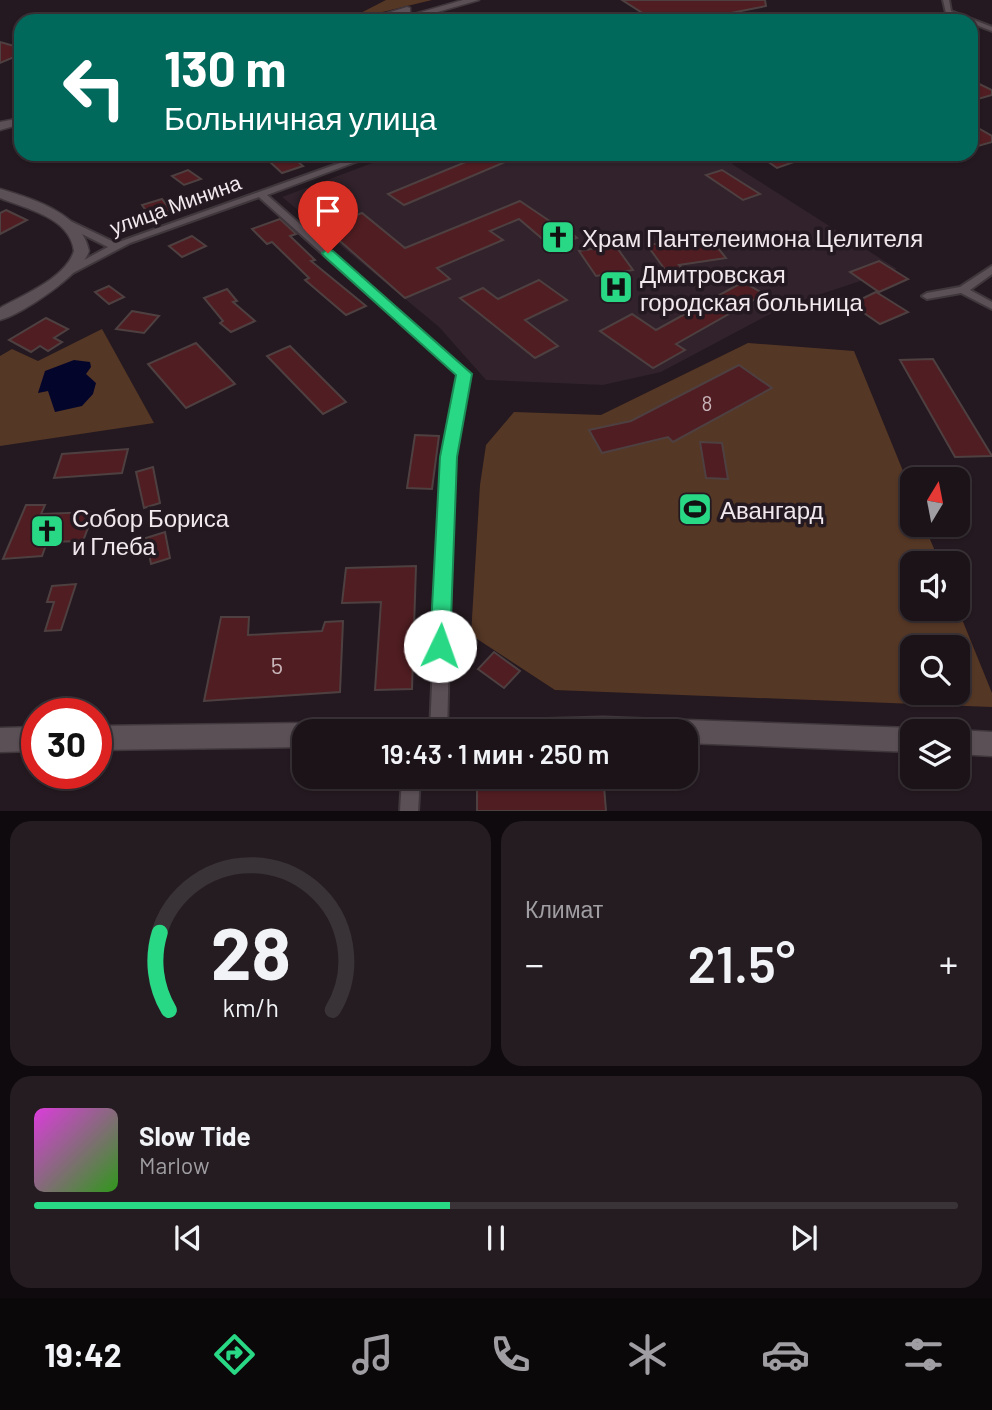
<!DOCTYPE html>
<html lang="ru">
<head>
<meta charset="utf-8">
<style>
	body { margin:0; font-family:Barlow,sans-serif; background:#241c21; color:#f1f3f6; height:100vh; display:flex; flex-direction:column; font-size:26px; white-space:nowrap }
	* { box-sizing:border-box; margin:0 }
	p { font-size:23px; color:#a09ea2 }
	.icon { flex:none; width:38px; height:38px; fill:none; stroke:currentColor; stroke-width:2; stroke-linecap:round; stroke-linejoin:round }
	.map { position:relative; height:811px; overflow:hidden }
	.panel { display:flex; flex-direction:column; gap:10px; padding:10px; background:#0f0a0d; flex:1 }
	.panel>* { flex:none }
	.banner { position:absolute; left:14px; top:14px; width:964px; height:147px; border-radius:21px; box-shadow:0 2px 5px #0004,0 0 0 2px #393237; background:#00695c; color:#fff; overflow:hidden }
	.needle { width:46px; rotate:10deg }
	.controls { position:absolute; left:900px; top:467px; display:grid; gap:14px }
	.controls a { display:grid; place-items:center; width:70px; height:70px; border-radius:14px; background:#1b1318; box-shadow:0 2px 5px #0004,0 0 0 2px #393237; font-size:35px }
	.speed { position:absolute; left:21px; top:698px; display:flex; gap:14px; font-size:35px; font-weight:700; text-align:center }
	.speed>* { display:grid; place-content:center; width:91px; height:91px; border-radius:50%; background:#1b1318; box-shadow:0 2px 5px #0004,0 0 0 2px #393237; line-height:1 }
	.speed .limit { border:10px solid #d22; background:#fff; color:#111 }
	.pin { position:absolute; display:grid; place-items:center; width:60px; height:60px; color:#fff; margin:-72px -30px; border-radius:50% 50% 50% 0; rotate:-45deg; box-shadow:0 0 7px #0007 }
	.pin .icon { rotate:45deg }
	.me { position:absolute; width:77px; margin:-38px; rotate:3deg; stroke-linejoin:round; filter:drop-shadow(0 0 5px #0008) }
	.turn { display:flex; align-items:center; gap:24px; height:147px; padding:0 35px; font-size:32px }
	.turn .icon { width:91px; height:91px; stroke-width:2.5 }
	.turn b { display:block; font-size:49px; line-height:60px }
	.big { font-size:52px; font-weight:600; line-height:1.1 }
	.panel .tile { flex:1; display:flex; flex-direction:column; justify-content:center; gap:10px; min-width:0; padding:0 24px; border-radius:21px; background:#241c21 }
	.panel .dial { align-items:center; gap:0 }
	.dial svg { height:182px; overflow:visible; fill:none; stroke:#393237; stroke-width:7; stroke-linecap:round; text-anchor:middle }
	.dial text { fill:#f1f3f6; stroke:none }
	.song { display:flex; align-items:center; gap:21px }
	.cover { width:84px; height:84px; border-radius:10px; background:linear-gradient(135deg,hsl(300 70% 55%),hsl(110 70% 35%)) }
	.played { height:7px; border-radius:4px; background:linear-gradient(90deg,#29d885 45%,#393237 45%) }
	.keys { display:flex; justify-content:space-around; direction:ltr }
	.heat { display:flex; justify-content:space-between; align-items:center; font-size:38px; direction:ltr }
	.panel .tiles { flex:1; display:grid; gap:10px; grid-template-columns:1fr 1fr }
	.tile:last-child { grid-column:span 2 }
	.trip { position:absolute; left:292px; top:719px; width:406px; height:70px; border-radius:21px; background:#1b1318; box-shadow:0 2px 5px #0004,0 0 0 2px #393237; font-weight:600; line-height:70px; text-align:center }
	.tab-bar { display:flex; height:112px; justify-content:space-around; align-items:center; background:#0b080a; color:#a09ea2 }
	.tab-bar .icon { width:49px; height:49px }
	.tab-bar .current { color:#29d885 }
	.tab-bar b { font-size:32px; color:#f1f3f6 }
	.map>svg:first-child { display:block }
	.built { fill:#31222b }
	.green { fill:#553725; fill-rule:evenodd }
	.water { fill:#04052b }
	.building { fill:#501d22; stroke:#4e4041; stroke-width:2 }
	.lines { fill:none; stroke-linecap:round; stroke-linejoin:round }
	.minor-casing { stroke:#3f373c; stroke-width:4 }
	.secondary-casing { stroke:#3f373c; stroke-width:3 }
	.minor { fill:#5c5057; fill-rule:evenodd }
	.secondary { fill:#5c5057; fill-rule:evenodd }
	.route { fill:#29d885; stroke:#1b8c56; stroke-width:2 }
	.labels { text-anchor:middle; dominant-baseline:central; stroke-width:7; stroke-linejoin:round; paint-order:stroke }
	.far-street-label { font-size:21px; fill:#f0e8ed; stroke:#241920 }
	.number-label { font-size:21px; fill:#c8b5ba }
	.poi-label { font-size:24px; fill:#f0e8ed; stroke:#241920; text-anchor:start }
	.near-number-label { font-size:24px; fill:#c8b5ba }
</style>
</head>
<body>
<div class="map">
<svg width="992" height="812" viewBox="0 0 992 812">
	<rect width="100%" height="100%" fill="#241920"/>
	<polygon class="built" points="396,154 756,154 732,164 897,269 785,306 661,372 603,385 486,380 439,327 282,197"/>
	<g class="green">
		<polygon points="386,0 432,0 345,21"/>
		<polygon points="102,329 154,423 0,446 0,356 12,349 38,361"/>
		<path d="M748,343L854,351L912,493V525H924L940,563L912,564V609H957V607L992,693V707L555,690L471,635L480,485L486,445L514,412L601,415ZM912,648H957V693H912Z"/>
	</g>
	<polygon class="water" points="74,360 90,362 91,367 86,374 96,383 93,394 82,406 55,412 48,391 38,393 45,371"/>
	<g class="building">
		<polygon points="622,0 765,0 766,6 726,14 738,21 655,21"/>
		<polygon points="0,42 21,48 21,54 0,63"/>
		<polygon points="971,80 992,90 992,95 971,101"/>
		<polygon points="971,124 992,136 992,142 971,148"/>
		<polygon points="485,154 524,154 404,205 388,194"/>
		<polygon points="757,154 811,154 811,156 777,168"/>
		<polygon points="291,156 303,166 282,173 270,162"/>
		<polygon points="188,170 201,179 184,185 172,176"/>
		<polygon points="722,170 760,194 743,200 706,175"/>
		<polygon points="162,199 171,210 150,216 142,205"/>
		<polygon points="520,201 560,228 564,227 577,238 552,247 519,219 490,231 503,240 437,268 450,279 405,298 324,227 362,213 405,248"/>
		<polygon points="6,210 27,220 0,234 0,213"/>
		<polygon points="280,219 296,234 290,236 315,260 311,261 366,306 346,315 305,280 309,278 272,242 267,244 252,229"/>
		<polygon points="192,236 206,246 182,257 169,246"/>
		<polygon points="709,237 726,258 679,265 682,268 666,271 647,245"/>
		<polygon points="615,245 633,270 596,276 579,251"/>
		<polygon points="879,261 908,279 879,292 850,272"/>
		<polygon points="539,280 567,300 525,320 558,346 535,358 460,298 483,288 498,299"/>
		<polygon points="743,282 764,294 676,344 685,350 653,368 600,331 632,314 656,330"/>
		<polygon points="109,286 124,297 109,304 95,292"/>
		<polygon points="227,289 237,301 233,302 255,321 231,332 220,323 223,321 204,298"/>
		<polygon points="876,292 908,312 880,324 851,304"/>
		<polygon points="132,311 159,316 144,333 116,329"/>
		<polygon points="46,318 68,329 54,338 62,342 48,351 40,346 31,352 9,340"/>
		<polygon points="196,343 235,384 186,408 148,364"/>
		<polygon points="290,346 346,402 323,414 267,356"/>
		<polygon points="933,359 992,456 955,457 900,360"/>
		<polygon points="739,365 772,388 673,442 668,437 602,453 589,430 631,421"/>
		<polygon points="415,435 439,436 432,489 407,488"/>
		<polygon points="700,442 722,443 728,479 706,478"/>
		<polygon points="128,449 122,473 54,478 62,454"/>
		<polygon points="153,467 160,503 144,508 136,472"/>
		<polygon points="26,505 45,505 41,514 94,512 83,541 47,542 42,556 3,559"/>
		<polygon points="165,532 170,558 151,564 146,538"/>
		<polygon points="416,566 412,689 375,690 381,602 342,603 346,568"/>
		<polygon points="76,584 61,630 45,631 54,602 47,602 52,586"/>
		<polygon points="221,617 249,617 248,635 322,631 325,622 343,621 340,692 204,701"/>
		<polygon points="494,652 520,671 504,688 478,669"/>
		<polygon points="477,777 526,777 526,785 604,786 606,811 477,811"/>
	</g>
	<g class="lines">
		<g class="minor-casing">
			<g id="minor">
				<polygon points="943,0 949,0 951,11 992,27 992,31 971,23 971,21 965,21 946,13"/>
				<polygon points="365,154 377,154 267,195 470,374 454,457 447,732 430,732 442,457 458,375 259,197 130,243 71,274 67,275 62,272 108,247 62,224 62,220 68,220 116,243"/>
				<polygon points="992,266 992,274 970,290 992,302 992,309 961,293 927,299 922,296 927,293 960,287"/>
				<polygon points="402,777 420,777 418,812 400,812"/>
			</g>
		</g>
		<g class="secondary-casing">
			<g id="secondary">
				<polygon points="463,0 479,0 406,21 390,21"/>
				<polygon points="407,7 410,8 410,12 377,21 361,21"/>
				<polygon points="21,118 21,124 0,130 0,122"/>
				<path d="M0,189C31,198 83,214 89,251C82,274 23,314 0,320V308C23,295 66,278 74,251C70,217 26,209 0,198Z"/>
				<polygon points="603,717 912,728 920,732 912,732 912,752 686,743 686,732 433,732 436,724 445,721"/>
				<polygon points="304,723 313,727 315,732 304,732 304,747 96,750 96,726"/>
				<polygon points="37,727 37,751 0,752 0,728"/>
				<polygon points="957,730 992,732 992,756 957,754 957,732 954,732"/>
			</g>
		</g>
		<use href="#minor" class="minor"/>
		<use href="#secondary" class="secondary"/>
	</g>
	<polygon class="route" points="328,249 333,251 472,374 457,457 450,646 447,652 440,655 433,652 430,646 440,457 456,375 324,256 322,253"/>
	<defs>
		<g id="church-square" transform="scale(1.75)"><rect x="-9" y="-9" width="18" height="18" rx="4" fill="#29d885" stroke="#241920"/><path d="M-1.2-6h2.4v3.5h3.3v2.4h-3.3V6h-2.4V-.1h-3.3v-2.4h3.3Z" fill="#111"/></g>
		<g id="hospital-square" transform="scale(1.75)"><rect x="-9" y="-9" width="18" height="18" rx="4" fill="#29d885" stroke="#241920"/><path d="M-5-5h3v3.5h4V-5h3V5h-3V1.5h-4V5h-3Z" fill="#111"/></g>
		<g id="stadium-square" transform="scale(1.75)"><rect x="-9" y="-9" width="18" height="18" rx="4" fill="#29d885" stroke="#241920"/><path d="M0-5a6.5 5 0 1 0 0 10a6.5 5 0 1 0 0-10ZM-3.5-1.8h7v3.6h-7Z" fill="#111"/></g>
	</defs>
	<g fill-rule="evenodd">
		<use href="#church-square" x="558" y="237"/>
		<use href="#hospital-square" x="616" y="287"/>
		<use href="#stadium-square" x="695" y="509"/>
		<use href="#church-square" x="47" y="531"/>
	</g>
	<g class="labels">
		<g class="far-street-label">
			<text transform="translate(175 204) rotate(-20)">улица Минина</text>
		</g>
		<g class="number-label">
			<text x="707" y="402">8</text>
		</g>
		<g class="poi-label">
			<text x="582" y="237">Храм Пантелеимона Целителя</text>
			<text x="640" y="273">Дмитровская<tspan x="640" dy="28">городская больница</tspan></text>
			<text x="720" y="509">Авангард</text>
			<text x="72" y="517">Собор Бориса<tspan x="72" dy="28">и Глеба</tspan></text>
		</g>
		<g class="near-number-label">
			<text x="277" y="664">5</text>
		</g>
	</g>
</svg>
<div class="controls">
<a><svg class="needle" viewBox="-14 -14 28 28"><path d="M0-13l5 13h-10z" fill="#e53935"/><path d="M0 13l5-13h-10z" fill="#a09ea2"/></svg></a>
<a><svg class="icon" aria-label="sound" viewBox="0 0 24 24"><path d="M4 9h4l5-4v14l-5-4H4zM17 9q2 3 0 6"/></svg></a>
<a><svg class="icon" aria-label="search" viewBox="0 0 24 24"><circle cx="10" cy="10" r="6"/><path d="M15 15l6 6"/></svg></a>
<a><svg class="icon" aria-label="layers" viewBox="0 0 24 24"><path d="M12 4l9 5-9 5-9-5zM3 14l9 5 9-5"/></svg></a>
</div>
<div class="speed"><div class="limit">30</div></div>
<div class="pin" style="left:328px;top:253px;background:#d93025"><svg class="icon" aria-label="arrive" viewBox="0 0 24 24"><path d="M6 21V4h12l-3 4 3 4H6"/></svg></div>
<svg class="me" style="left:440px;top:646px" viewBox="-20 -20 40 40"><circle r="19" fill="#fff"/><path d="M0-13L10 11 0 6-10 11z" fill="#29d885"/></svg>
<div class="trip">19:43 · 1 мин · 250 m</div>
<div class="banner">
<div class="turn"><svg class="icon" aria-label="left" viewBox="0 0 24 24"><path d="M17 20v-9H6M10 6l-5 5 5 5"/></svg><div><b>130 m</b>Больничная улица</div></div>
</div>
</div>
<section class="panel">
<div class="tiles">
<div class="tile dial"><svg viewBox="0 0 100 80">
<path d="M14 69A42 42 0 1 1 86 69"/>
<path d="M14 69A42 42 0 0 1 10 35" stroke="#29d885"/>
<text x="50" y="56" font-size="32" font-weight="700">28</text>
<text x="50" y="72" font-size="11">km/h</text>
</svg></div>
<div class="tile"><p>Климат</p>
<div class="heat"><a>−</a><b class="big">21.5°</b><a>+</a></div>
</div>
<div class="tile">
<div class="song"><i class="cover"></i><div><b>Slow Tide</b><p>Marlow</p></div></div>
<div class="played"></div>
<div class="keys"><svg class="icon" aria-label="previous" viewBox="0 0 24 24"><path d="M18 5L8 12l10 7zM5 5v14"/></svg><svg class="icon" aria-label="pause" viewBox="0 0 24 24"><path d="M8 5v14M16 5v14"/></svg><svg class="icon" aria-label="next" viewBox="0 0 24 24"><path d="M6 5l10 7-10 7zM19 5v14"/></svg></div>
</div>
</div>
</section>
<nav class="tab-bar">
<b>19:42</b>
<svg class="icon current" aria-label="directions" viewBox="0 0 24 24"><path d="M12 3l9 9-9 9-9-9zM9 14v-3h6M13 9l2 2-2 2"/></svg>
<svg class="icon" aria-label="music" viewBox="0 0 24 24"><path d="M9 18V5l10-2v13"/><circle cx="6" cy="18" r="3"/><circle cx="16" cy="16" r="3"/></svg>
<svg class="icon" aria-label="phone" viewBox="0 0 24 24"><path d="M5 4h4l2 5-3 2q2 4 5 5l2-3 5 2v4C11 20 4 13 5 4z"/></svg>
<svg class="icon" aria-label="climate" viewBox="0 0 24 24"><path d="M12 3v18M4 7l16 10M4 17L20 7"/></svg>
<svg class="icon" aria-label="car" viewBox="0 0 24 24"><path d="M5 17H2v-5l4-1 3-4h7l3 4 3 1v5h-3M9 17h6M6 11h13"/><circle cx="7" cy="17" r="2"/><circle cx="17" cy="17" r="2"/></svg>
<svg class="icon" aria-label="filters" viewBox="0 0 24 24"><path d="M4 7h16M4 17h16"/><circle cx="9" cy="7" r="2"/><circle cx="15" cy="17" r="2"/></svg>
</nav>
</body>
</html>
